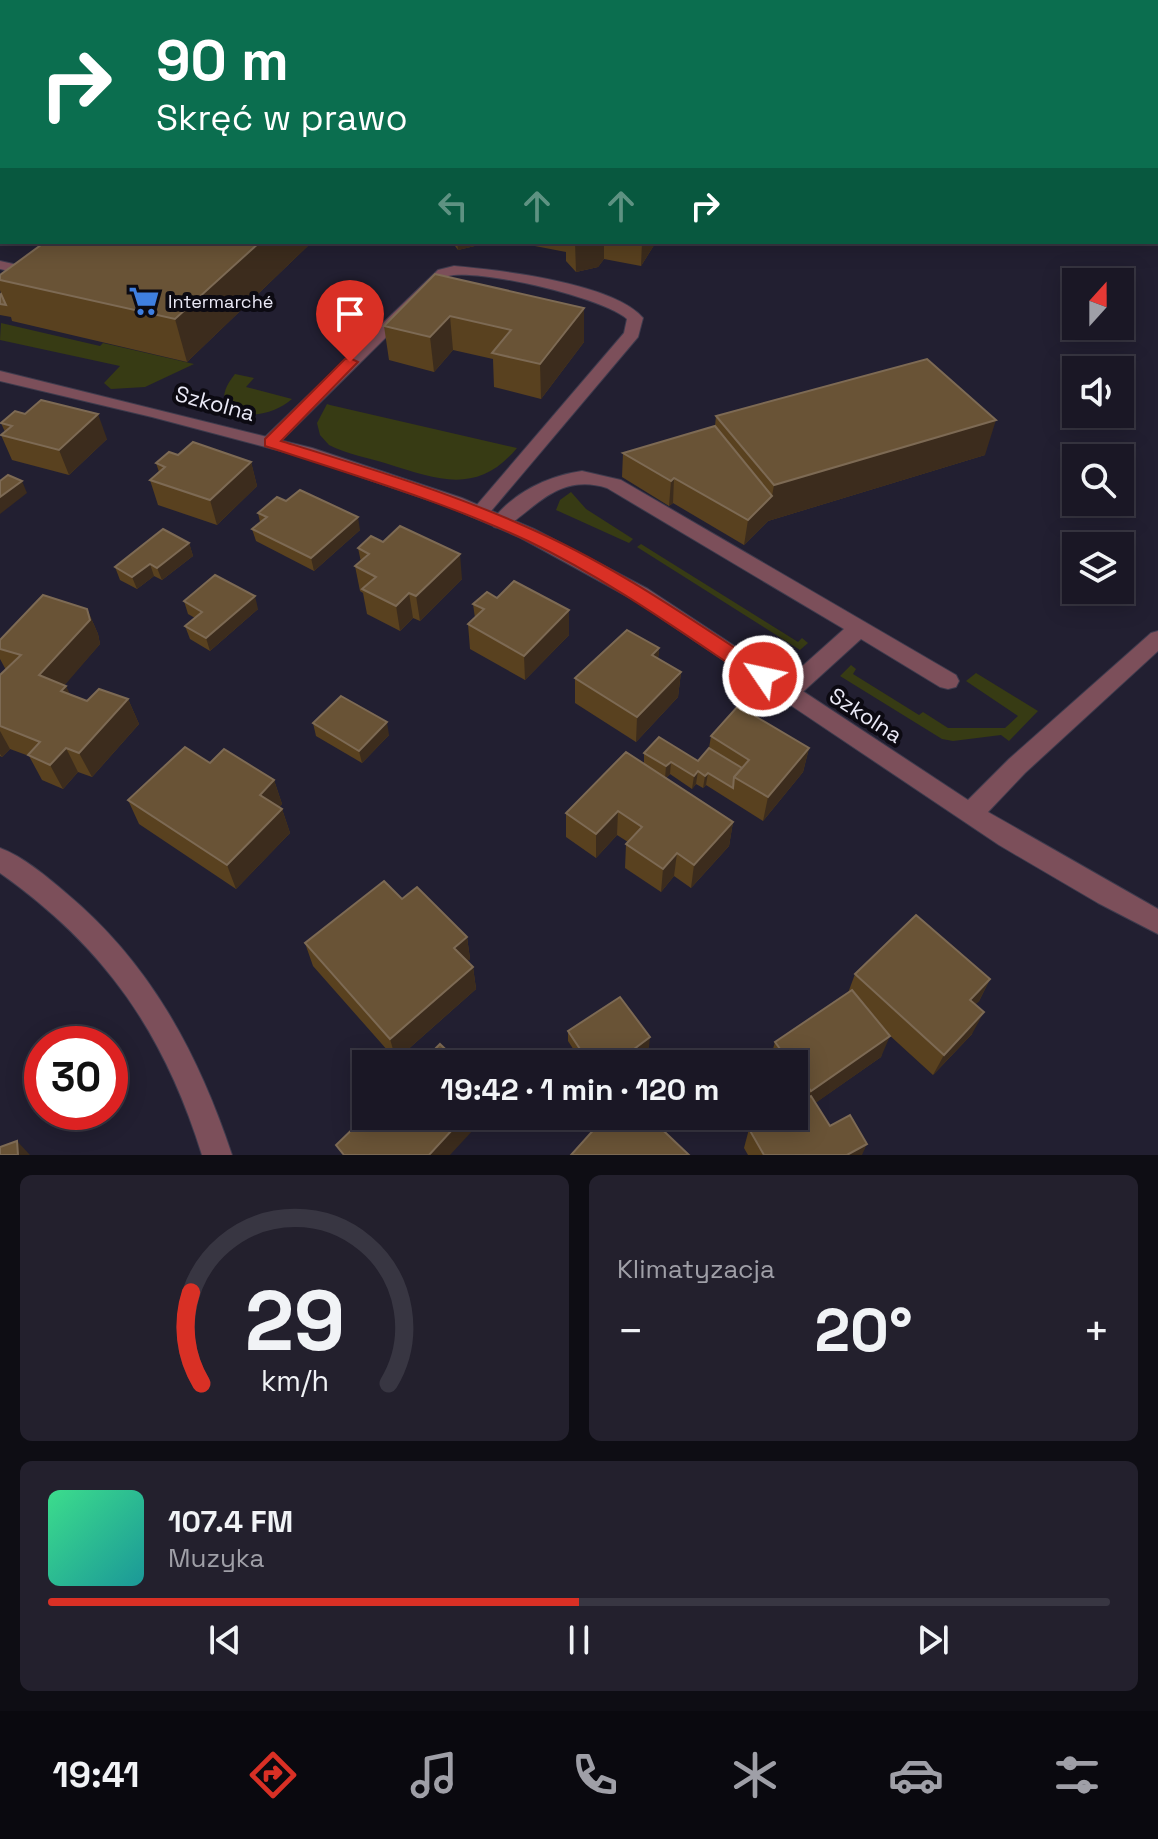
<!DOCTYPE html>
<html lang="pl">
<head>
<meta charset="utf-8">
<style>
	body { margin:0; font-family:"Space Grotesk",sans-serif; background:#23202d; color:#f1f3f6; height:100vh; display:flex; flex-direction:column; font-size:30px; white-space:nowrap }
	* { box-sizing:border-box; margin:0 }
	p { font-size:26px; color:#9f9fa7 }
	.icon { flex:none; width:44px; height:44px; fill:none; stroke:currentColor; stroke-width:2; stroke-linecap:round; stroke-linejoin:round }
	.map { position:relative; height:1155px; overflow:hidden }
	.sheet { display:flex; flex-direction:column; gap:20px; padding:20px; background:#0e0d14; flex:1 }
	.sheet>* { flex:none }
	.top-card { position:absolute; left:0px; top:0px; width:1158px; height:244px; box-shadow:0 4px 20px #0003,0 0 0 2px #383642; background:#0b6e4f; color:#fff; overflow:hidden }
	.needle { width:52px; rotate:21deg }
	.controls { position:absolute; left:1062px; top:268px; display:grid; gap:16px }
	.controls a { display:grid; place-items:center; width:72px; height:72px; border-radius:0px; background:#1a1725; box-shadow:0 4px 20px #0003,0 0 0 2px #383642; font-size:40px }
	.speed { position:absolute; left:24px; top:1026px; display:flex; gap:16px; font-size:40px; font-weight:700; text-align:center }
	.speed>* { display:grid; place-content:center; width:104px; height:104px; border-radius:50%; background:#1a1725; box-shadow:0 4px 20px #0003,0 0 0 2px #383642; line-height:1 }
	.speed .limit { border:12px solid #d22; background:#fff; color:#111 }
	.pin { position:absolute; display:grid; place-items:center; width:68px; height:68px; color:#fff; margin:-82px -34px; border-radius:50% 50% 50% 0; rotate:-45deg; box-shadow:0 0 8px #0007 }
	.pin .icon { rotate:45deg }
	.me { position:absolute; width:88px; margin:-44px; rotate:304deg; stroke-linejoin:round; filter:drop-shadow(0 0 6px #0008) }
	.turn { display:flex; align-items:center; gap:28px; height:168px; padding:0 24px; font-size:36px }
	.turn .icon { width:104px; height:104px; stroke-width:2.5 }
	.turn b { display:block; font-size:56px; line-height:68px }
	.lanes { display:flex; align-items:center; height:76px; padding:0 24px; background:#0003; justify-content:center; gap:40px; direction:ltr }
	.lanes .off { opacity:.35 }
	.big { font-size:60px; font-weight:700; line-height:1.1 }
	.sheet .widget { flex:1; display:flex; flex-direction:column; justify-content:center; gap:12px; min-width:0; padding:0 28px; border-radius:12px; background:#23202d }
	.sheet .dial { align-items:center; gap:0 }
	.dial svg { height:208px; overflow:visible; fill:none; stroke:#383642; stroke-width:7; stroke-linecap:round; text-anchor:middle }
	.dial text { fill:#f1f3f6; stroke:none }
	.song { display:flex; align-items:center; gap:24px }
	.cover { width:96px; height:96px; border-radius:12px; background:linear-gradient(135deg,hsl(150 70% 55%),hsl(180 70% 35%)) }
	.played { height:8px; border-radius:4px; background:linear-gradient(90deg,#d93025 50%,#383642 50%) }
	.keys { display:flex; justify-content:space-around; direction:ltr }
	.heat { display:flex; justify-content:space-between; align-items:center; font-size:44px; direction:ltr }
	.sheet .tiles { flex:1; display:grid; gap:20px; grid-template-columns:1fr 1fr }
	.widget:last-child { grid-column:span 2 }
	.trip { position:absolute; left:352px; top:1050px; width:456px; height:80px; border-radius:0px; background:#1a1725; box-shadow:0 4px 20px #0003,0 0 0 2px #383642; font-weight:700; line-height:80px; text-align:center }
	.tab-bar { display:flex; height:128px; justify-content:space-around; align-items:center; background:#0a090f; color:#9f9fa7 }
	.tab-bar .icon { width:56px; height:56px }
	.tab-bar .selected { color:#d93025 }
	.tab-bar b { font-size:36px; color:#f1f3f6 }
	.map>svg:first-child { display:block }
	.green { fill:#373b14 }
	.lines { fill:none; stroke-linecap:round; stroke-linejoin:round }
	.lane-casing { stroke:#3e3b4d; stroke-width:2 }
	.street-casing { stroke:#3e3b4d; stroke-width:2 }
	.secondary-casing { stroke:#3e3b4d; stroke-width:2 }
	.lane { fill:#7c4f5a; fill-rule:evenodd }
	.street { fill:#7c4f5a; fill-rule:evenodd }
	.secondary { fill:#af677a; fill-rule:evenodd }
	.wall { fill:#59411f }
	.shaded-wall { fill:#3c2c1d }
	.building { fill:#695336; stroke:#7d6a54; stroke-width:2 }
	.route { fill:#d93025; stroke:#8d1f18; stroke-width:2 }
	.labels { text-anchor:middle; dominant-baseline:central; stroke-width:8; stroke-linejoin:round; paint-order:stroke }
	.far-poi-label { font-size:18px; fill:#eae9f6; stroke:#0c0a12; text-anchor:start }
	.street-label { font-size:22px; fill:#eae9f6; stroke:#0c0a12 }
</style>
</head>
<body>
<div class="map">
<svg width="1158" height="1155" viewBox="0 0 1158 1155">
	<rect width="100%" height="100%" fill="#221f31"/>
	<g class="green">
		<polygon points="1,323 100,346 103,343 194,364 145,387 111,389 104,383 120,366 0,340"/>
		<path d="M235,374L254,378L246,387L292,399C262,426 199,418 235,374Z"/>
		<path d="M327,404L330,405L517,448C478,495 439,480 388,464C369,458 347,454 329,445L320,435L317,423Z"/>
		<polygon points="571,492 586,509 633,539 629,543 556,510 560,500"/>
		<polygon points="641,544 798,642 802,638 808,643 800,650 637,547"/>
		<polygon points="851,665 856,669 853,674 919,715 923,712 948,728 1005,728 1018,716 966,681 976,673 1038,711 1009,741 1001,735 953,741 942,739 840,676"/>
	</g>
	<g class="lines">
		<g class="lane-casing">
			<g id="lane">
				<rect x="54" y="0" width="10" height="2"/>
				<polygon points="293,0 304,0 305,2 294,2"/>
				<rect x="0" y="51" width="2" height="6"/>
				<polygon points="0,163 2,164 2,173 0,172"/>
				<rect x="0" y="213" width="2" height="8"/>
				<polygon points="0,261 40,270 42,273 35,277 0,269"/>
				<path d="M454,266C499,270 614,283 643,318L638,337L486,517H472L470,513L624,333L627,319C604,298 478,268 448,276L276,446H264L261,442L264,438L438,270Z"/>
				<path d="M582,471L621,480L956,675L959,681L956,687L948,689L940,687L861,639L795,699L787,702L779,699L776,693L779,687L844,629L607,488C547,468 520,534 494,527L491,522C512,493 547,476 582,471Z"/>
			</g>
		</g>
		<g class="street-casing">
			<g id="street">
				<polygon points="0,371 312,448 462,498 534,529 648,589 968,800 1009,759 1151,633 1158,631 1158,651 1025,773 988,812 1158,909 1158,934 1098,903 999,845 634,600 521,538 449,507 300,456 152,417 0,381"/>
				<path d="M0,848C24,857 47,877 66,893C150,963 198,1053 232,1155H202C164,1033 105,947 0,873Z"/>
			</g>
		</g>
		<g class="secondary-casing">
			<g id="secondary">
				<polygon points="483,0 498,0 482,2"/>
				<polygon points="2,122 2,130 0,131 0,123"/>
			</g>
		</g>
		<use href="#lane" class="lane"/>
		<use href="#street" class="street"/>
		<use href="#secondary" class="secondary"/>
	</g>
	<g class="wall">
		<polygon points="45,242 312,242 187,362 12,321 11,317 0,315 0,295 1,294 0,290 0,280"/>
		<polygon points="452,242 482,242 479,245 458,250"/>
		<polygon points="514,242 656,242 641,266 604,259 598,267 576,272 566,261 566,252"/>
		<polygon points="435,274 584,308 584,342 541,399 494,387 493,359 453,350 434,372 389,360 384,326"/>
		<polygon points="716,416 985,455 768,521 744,545 673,503 669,506 622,477 623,453 715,426"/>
		<polygon points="1,423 107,439 69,475 12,460 1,435 5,432"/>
		<polygon points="178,455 251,462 257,486 217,525 158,505 150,480 159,472 156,463"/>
		<polygon points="286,501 360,530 314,571 256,541 252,529 260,522 258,513"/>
		<polygon points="189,543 193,556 162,580 154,576 137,589 120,580 115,567"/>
		<polygon points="358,548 462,579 420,621 413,618 400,631 367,614 363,593 360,591 355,566 361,562"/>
		<polygon points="497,598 569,610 569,635 525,680 470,649 468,624 475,618 473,604"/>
		<polygon points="184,601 258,609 210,651 190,639 185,626 195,618 188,614"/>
		<polygon points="87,609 98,634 100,644 64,685 70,695 87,701 128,699 139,724 92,777 78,772 63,789 42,780 29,756 10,749 2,757 0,756 0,675 6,670 0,659 0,640"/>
		<polygon points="659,648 658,659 681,672 678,697 636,742 575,703 575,678"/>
		<polygon points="313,723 389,735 362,763 316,736"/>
		<polygon points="711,736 809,748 803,772 763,821 706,785 703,788 696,784 692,789 670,774 666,778 733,822 729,846 691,888 674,876 661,892 625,868 626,844 628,842 617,835 596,858 566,837 566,813 644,764 644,753 698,761 709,748"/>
		<polygon points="210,763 274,780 282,804 279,807 282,809 290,833 236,889 139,824 128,800"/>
		<polygon points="402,899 467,937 470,959 467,961 473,967 476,989 396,1060 313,966 305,943"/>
		<polygon points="855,974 990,979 979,1001 975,1004 972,1034 933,1075 887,1033 881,1057 815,1103 830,1126 862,1155 748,1155 744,1148 749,1129 798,1103 794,1097 794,1064 770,1064 769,1063 775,1042 848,993"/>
		<polygon points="568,1031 649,1047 627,1064 583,1064 568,1041"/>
	</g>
	<g class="shaded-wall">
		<polygon points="77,0 128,0 113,2 78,2"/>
		<polygon points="246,0 284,0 284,2 247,2"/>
		<polygon points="2,24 2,45 0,45 0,25"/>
		<polygon points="260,242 312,242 187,362 175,319"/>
		<polygon points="457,242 482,242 479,245 458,250"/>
		<polygon points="575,242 604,242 604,259 598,267 576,272"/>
		<polygon points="642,242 656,242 641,266"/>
		<polygon points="584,308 584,342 541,399 540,364"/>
		<polygon points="450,316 453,350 434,372 430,337"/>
		<polygon points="98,414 107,439 69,475 59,450"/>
		<polygon points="996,420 985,455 768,521 744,545 748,520 772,496 774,485"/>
		<polygon points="251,462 257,486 217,525 210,500"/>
		<polygon points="674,478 673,503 669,506 671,481"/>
		<polygon points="22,481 27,493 0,514 0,497"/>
		<polygon points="358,517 360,530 314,571 311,558"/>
		<polygon points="189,543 193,556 162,580 157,568"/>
		<polygon points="460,554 462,579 420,621 416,596"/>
		<polygon points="150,564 154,576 137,589 132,577"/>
		<polygon points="409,593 413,618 400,631 396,606"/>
		<polygon points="255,596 258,609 210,651 206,638"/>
		<polygon points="87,609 98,634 100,644 52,700 39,675"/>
		<polygon points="569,610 569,635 525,680 524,656"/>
		<polygon points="659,648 657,673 652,655"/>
		<polygon points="681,672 678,697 636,742 637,717"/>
		<polygon points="66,686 78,710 61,691"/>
		<polygon points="128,699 139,724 92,777 79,753"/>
		<polygon points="387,722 389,735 362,763 359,751"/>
		<polygon points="0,731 10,749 2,757 0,754"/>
		<polygon points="66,748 78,772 63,789 50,765"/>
		<polygon points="809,748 803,772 763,821 768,797"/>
		<polygon points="671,762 670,774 665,779 666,766"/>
		<polygon points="698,771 696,784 692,789 694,776"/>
		<polygon points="708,773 706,785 703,788 705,776"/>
		<polygon points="274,780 282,804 268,819 260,795"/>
		<polygon points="282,809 290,833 236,889 227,865"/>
		<polygon points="618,811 617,835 596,858 596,834"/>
		<polygon points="733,822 729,846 691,888 694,865"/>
		<polygon points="677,853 674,876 661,892 663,869"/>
		<polygon points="467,937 470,959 457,970 454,948"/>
		<polygon points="473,967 476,989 396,1060 390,1039"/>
		<polygon points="990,979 979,1001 959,1021 970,1000"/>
		<polygon points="984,1012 972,1034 933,1075 944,1055"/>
		<polygon points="890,1036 881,1057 804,1111 811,1091"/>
		<polygon points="650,1037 649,1047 627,1064 614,1064"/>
		<polygon points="465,1116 486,1116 450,1155 429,1155"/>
		<polygon points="17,1141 30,1155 18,1155"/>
		<polygon points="867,1144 862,1155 847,1155"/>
	</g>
	<g class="building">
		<polygon points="0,11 2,11 2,24 0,25"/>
		<polygon points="45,242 260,242 175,319 0,280 0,275"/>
		<polygon points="435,274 584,308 540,364 492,353 511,330 450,316 430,337 384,326"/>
		<polygon points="1,294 6,305 0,304 0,295"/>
		<polygon points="927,359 996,420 774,485 716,416"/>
		<polygon points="41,400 98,414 59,450 1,435 12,426 1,423 15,411 25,414"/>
		<polygon points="715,426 772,496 748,520 674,478 671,481 623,453"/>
		<polygon points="193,442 251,462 210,500 150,480 165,467 156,463 169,452 178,455"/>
		<polygon points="8,475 22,481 0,497 0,481"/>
		<polygon points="300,490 358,517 311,558 252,529 267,517 258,513 277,497 286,501"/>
		<polygon points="400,526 460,554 416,596 409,593 396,606 362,589 376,577 355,566 369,554 358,548 371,536 383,542"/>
		<polygon points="163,529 189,543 157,568 150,564 132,577 115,567"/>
		<polygon points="215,575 255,596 206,638 185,626 202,612 184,601"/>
		<polygon points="514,581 569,610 524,656 468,624 484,609 473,604 487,592 497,598"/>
		<polygon points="43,595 87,609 90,620 39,675 66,686 61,691 87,701 99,689 128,699 79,753 66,748 50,765 28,755 40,742 0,726 0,675 21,655 0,649 0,640"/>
		<polygon points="627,630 659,648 652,655 681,672 637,717 575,678"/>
		<polygon points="341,696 387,722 359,751 313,723"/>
		<polygon points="738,706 809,748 768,797 734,777 749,760 711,736"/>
		<polygon points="659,737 698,761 709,748 742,768 734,777 733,788 708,773 705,776 698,771 694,776 671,762 666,766 644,753"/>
		<polygon points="185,747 210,763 224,749 274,780 260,795 282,809 227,865 128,800"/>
		<polygon points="626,752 733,822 694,865 677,853 663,869 626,844 642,827 618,811 596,834 566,813"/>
		<polygon points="384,881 402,899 417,887 467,937 454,948 473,967 390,1039 305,943"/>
		<polygon points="916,915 990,979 970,1000 984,1012 944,1055 855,974"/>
		<polygon points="852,990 890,1036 811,1091 794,1068 794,1064 791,1064 775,1042"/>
		<polygon points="620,997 650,1037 614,1064 590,1064 568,1031"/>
		<polygon points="440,1044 461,1064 420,1064"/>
		<polygon points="811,1096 830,1126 850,1115 867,1144 847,1155 764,1155 749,1129 773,1116 794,1116 794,1105"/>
		<polygon points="366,1116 465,1116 429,1155 344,1155 336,1145"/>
		<polygon points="606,1116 648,1116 689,1155 571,1155"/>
		<polygon points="17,1141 18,1155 0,1155 0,1147"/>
	</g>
	<path class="route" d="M350,358L358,362L355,365L281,441C369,468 456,494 540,533C621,570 695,622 770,671L772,676L770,682H756C681,632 609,580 528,541C443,501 353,475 265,446V439L345,359Z"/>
	<defs>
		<g id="supermarket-bare" transform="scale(2.4)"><path d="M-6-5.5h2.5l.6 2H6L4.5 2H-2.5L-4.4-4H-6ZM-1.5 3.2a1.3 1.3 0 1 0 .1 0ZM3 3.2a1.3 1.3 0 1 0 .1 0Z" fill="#3f7fe0" stroke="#0c0a12" stroke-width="2.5" paint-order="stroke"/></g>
	</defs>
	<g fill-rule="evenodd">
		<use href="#supermarket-bare" x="144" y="301"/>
	</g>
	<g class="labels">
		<g class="far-poi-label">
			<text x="168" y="301">Intermarché</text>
		</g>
		<g class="street-label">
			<text transform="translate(215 403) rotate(15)">Szkolna</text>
			<text transform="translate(866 715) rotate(33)">Szkolna</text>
		</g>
	</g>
</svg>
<div class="controls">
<a><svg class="needle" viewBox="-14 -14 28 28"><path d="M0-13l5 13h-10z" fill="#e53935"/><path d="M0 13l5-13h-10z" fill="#9f9fa7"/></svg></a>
<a><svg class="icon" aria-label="sound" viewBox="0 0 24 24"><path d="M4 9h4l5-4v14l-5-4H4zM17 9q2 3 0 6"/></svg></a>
<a><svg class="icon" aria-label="search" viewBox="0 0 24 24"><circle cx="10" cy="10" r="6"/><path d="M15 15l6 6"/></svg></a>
<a><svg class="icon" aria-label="layers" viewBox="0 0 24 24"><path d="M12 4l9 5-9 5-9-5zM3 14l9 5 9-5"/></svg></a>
</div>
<div class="speed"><div class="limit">30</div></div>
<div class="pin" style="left:350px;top:362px;background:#d93025"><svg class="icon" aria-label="arrive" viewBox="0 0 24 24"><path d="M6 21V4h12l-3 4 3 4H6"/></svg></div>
<svg class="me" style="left:763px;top:676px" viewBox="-20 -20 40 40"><circle r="17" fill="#d93025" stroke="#fff" stroke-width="3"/><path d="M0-11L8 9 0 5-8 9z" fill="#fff"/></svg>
<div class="trip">19:42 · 1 min · 120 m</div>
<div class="top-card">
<div class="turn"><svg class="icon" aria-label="right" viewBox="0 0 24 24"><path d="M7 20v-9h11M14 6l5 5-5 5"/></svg><div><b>90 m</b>Skręć w prawo</div></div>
<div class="lanes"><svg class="icon off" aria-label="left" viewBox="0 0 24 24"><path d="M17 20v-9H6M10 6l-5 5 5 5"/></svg><svg class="icon off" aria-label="ahead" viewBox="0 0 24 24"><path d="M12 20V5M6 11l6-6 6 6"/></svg><svg class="icon off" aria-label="ahead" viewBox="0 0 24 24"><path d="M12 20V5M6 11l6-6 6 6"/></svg><svg class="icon" aria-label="right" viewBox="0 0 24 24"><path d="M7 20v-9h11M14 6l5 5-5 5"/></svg></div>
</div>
</div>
<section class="sheet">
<div class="tiles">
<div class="widget dial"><svg viewBox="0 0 100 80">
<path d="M14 69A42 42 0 1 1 86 69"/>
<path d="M14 69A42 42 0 0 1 10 34" stroke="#d93025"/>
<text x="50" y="56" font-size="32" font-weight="700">29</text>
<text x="50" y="72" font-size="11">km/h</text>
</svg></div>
<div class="widget"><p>Klimatyzacja</p>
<div class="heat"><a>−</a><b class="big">20°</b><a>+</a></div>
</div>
<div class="widget">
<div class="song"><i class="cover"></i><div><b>107.4 FM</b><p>Muzyka</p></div></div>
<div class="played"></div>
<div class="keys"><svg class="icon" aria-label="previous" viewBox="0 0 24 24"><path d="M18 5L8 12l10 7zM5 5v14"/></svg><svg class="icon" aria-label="pause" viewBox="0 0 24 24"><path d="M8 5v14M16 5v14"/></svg><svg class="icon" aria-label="next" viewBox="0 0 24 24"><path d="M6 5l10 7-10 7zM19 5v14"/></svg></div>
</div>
</div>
</section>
<nav class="tab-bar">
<b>19:41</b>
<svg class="icon selected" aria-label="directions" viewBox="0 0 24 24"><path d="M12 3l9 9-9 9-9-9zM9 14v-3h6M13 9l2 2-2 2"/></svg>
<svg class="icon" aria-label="music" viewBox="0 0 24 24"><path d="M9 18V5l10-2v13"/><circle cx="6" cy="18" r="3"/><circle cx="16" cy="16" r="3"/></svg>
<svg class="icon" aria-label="phone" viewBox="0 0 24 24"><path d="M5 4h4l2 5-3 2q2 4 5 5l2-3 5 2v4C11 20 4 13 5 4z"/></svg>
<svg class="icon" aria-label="climate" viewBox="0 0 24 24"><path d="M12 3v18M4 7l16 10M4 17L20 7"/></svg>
<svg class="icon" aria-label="car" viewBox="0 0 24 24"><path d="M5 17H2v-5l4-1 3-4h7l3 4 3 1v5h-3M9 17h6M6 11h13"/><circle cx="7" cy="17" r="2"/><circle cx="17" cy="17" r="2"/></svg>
<svg class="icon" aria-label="filters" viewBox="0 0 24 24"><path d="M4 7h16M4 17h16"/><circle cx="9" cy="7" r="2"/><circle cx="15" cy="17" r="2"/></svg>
</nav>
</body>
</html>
